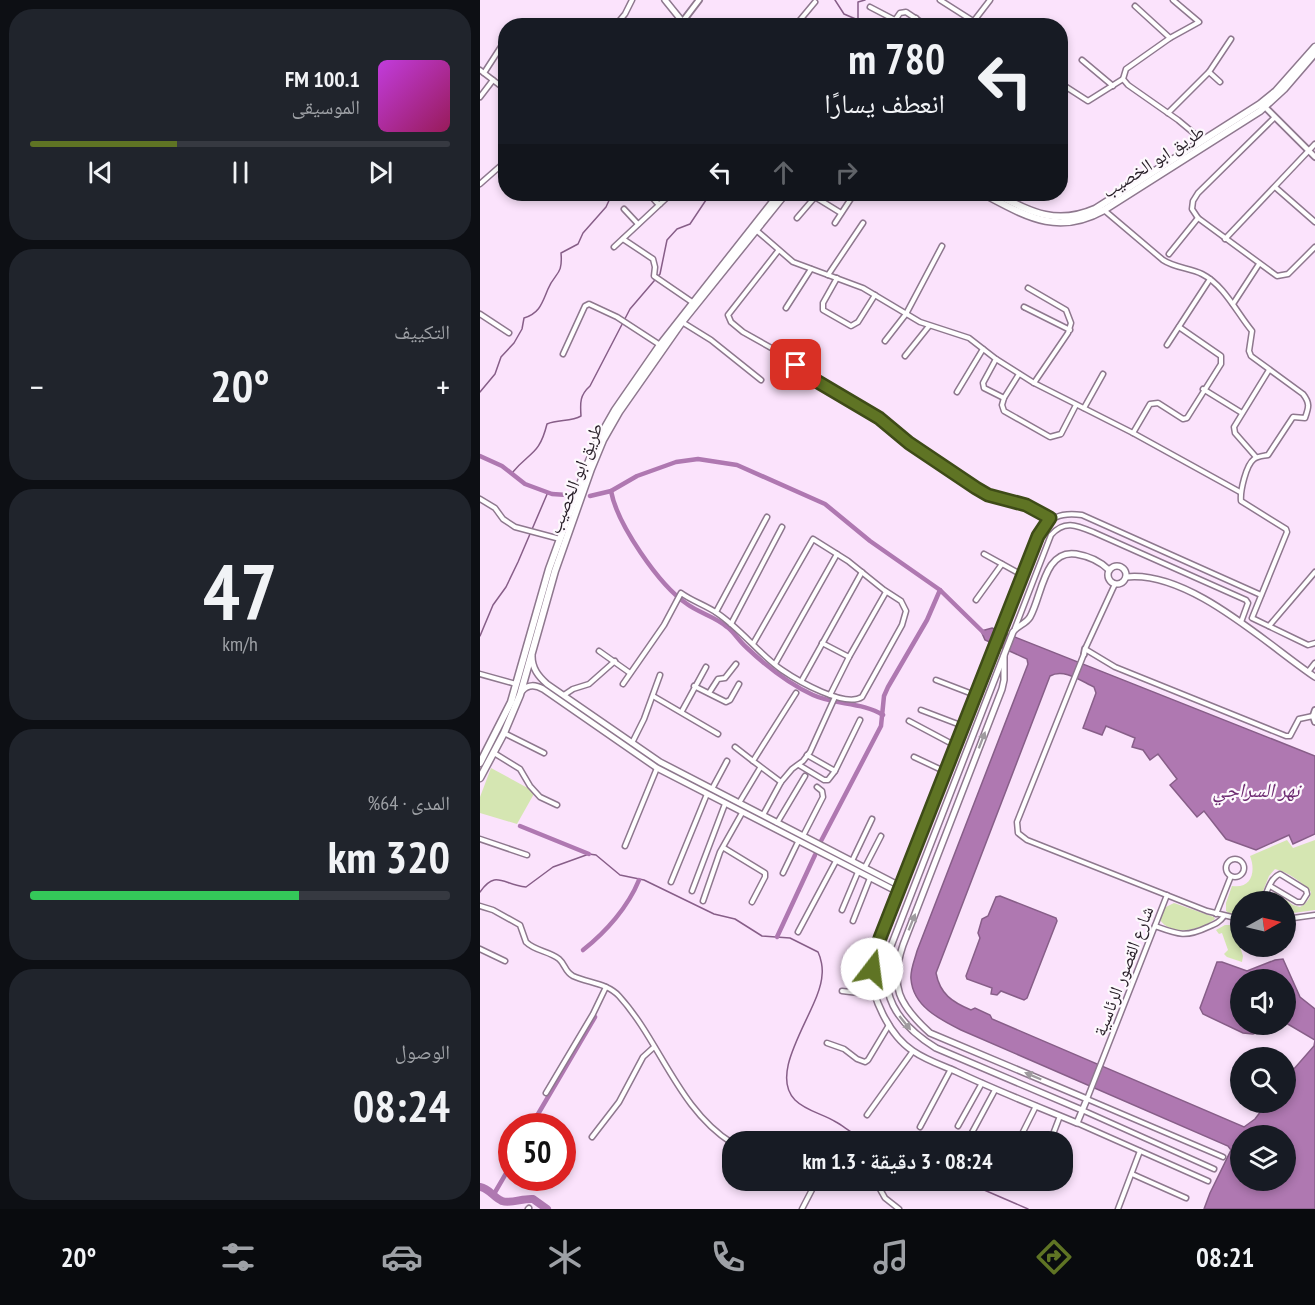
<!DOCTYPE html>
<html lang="ar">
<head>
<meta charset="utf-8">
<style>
	body { margin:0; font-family:"PT Sans Narrow","Noto Naskh Arabic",sans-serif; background:#20242c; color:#f1f3f6; direction:rtl; height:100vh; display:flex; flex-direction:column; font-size:22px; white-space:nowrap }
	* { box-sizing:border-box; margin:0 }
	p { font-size:20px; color:#9ea1a6 }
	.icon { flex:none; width:33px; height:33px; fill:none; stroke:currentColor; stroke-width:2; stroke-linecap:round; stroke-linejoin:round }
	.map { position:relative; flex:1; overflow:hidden; direction:ltr }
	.sheet { display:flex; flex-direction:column; gap:9px; padding:9px; background:#0d0f14; width:480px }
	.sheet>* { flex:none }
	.guide { position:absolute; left:18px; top:18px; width:570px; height:183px; border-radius:24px; box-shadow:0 3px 9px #0003; direction:rtl; background:#171b24; color:#f1f3f6; overflow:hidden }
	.needle { width:39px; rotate:82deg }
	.buttons { position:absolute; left:750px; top:891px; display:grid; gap:12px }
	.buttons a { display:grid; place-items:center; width:66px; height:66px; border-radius:50%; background:#171b24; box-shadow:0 3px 9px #0003; font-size:30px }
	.speed { position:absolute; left:18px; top:1113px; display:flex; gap:12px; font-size:30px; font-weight:700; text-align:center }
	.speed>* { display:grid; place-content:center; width:78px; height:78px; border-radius:50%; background:#171b24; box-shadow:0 3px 9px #0003; line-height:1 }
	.speed .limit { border:9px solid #d22; background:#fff; color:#111 }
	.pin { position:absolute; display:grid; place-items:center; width:51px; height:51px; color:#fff; margin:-26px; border-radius:12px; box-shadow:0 3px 9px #0006 }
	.me { position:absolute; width:66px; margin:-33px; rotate:15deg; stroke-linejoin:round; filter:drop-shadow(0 0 4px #0008) }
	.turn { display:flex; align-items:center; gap:21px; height:126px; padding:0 24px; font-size:27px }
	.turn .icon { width:78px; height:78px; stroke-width:2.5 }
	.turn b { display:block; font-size:42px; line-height:51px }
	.lanes { display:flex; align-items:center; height:57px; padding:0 24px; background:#0003; justify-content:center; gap:30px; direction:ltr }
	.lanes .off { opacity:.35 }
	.big { font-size:45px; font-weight:800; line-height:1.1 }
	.sheet .card { flex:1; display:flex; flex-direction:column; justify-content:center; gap:9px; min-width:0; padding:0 21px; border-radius:24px; background:#20242c }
	.sheet .dial { align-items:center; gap:0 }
	.dial b { font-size:78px; line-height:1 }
	.song { display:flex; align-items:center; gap:18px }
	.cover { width:72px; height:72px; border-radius:9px; background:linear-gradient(135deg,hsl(290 70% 55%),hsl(330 70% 35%)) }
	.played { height:6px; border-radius:3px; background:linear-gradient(90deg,#5f7424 35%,#363941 35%) }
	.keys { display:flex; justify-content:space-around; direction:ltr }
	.heat { display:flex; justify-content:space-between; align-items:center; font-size:33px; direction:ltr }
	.charge { height:9px; border-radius:4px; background:linear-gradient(90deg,#34c759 64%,#363941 0) }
	.trip { position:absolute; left:242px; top:1131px; width:351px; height:60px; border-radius:24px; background:#171b24; box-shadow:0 3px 9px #0003; font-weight:800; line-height:60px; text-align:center; direction:rtl }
	.dock { display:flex; height:96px; justify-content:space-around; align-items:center; background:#090b0e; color:#9ea1a6 }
	.dock .icon { width:42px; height:42px }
	.dock .on { color:#5f7424 }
	.dock b { font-size:27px; color:#f1f3f6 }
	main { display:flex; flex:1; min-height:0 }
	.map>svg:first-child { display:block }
	.green { fill:#d5e6b2 }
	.water { fill:#af78b1; stroke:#875e88; stroke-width:1.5; fill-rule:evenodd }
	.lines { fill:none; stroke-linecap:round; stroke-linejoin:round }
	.stream { stroke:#875e88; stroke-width:1.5 }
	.canal { stroke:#af78b1; stroke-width:4.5 }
	.river { stroke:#af78b1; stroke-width:8 }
	.minor-casing { stroke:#8e788e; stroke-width:7 }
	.tertiary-casing { stroke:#8e788e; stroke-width:8 }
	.secondary-casing { stroke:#8e788e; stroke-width:8 }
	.primary-casing { stroke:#8e788e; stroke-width:9 }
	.minor { stroke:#fff; stroke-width:4 }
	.tertiary { stroke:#fff; stroke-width:4.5 }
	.secondary { stroke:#fff; stroke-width:5 }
	.primary { stroke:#fff; stroke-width:6 }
	.oneway { fill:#9f9b9f }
	.route-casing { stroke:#3e4b17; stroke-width:15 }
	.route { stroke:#5f7424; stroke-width:10 }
	.labels { text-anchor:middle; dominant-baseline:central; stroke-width:4.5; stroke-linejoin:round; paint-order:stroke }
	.street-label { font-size:18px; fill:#2a212a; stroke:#fdf8fd }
	.water-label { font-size:20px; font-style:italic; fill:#6d2a71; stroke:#fdf8fd }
</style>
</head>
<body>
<main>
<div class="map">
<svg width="835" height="1209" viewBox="0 0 835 1209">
	<rect width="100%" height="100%" fill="#fbe3fc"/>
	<g class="green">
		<polygon points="11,768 55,792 37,824 0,813 0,797"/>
		<path d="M807,840L813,848L835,840V910L806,914V902L788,901L792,894L795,892L813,905L820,907C826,904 830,899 831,892C820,881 810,873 795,869L789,876L779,901L760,902V916L751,915L746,911V903L752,886C772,889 776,871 770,856Z"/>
		<path d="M694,903L734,917L735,919C721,930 692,937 680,920L684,908Z"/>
		<polygon points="745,925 753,925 763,956 762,962 747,957 744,954 748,950 742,933 739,934 736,930"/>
	</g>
	<g class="water">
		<path d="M512,628L835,756V834L813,844L809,835L776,850L746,839L724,811L717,817L690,785L697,779L678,754L670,760L663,750L652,747L655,738L626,726L622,735L603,728L616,693L614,687C601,681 584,668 570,676L456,973C460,994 472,1002 491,1010L495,1008L510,1015L512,1019L764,1127L775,1119L787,1103L806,1102V1078L834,1046L835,1040L806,1023V980H760V1024L799,1025L773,1034L763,1033L723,1014L720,1008L737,962H742L767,971L795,960L803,959L820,997L835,1009V1209H724L730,1193L751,1150L748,1146L481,1030C459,1019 433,1006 431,979C430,970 435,959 437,951L548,664L547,659L505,640L501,631ZM760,1136H806V1180H760Z"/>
		<polygon points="520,896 576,918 577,921 547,998 544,1000 521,991 517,995 511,994 512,988 487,979 486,976 500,938 498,933 502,919 508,916 516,897"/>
	</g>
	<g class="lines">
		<g class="stream">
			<polyline points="355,0 364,14 378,20"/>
			<polyline points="378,26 378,2 385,0"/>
			<path d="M0,392L15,374L21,357L34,343L42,329L44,318C60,313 62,303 68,289C75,272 83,276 81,253L98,244L103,233L126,207L132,194"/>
			<path d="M32,473C50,451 59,456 67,424C78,419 91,422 101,416C100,402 100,395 110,386L150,309L180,274L187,240L197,229L210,224L230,194"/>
			<polyline points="0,636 13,605 26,587 38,562 68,492"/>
			<path d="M0,892C16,869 23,885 46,887L73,867L109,854L116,855L140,875L164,880L234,914L255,919L282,936L310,938L338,952C341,958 343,968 342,975C341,1008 286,1071 315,1100C326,1111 343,1114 356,1122C364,1126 371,1134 380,1136C386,1138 392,1139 398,1142"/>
			<polyline points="481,1180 548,1209"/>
		</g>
		<g class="canal">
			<polyline points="0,456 22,466 45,484 72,494 87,495"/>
			<path d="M131,491C137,524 179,585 207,604C219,613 236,617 247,627C254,632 259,641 266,647C286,666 307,683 333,695C354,705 383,702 403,715"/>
			<polyline points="110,496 131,491 157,476 196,462 218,459 257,465 345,504 390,541 460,590 504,633"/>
			<polyline points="40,826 109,854"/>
			<polyline points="341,841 401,726 404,696 408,687 447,620 460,590"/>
			<polyline points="297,937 335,855"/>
			<path d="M103,950C126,932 148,907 159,880"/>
			<polyline points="51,1126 115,1017"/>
			<polyline points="14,1194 32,1163"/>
		</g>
		<path class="river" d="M0,1187C10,1189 13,1197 22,1201C31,1204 43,1198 53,1199L67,1209"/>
		<g class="minor-casing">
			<g id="minor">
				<polyline points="460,0 493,21"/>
				<polyline points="693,0 719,22 690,38 646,69 643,79 648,85 698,120 722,140"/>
				<polyline points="655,6 690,38"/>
				<polyline points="390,7 415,20"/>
				<polyline points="381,23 385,26"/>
				<polyline points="135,26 145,14 152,0"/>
				<polyline points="315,26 335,2"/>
				<polyline points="411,26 420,13 426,12 447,26"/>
				<polyline points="431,26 436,18"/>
				<polyline points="490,26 510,0"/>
				<polyline points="602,60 633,86"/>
				<polyline points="0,70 26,90"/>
				<polyline points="729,72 740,82"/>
				<polyline points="4,73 26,39"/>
				<polyline points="580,83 608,101 643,79"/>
				<polyline points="0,97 13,80"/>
				<polyline points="688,113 729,72 751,39"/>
				<polyline points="794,118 718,193 713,201 712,209 718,218 797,276 808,274 835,247"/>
				<polyline points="0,184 26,161"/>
				<polyline points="795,187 835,222"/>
				<polyline points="169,194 177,203 180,204 191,194"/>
				<polyline points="144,209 158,224"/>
				<path d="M624,210L683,260C695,268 710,268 722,274C744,285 757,313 772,331L769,351L771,356L823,394C830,403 829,407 825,418L813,417L788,455C783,456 778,456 774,459C766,465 760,491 761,501L806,529L807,532L772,618L828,645L835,643"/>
				<polyline points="317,218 335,197 361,213"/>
				<polyline points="355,223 374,194"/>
				<polyline points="276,230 313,262 383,288 440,322 489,338 516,359 554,383 653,433 760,492"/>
				<polyline points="143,239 173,259 175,267 174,276 212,302"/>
				<polyline points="745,239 835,144"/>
				<polyline points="134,247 180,204"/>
				<polyline points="298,251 248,315 251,322 263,332 311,359 333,379 399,418 428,443 496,488 508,495 546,505 570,518"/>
				<polyline points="689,254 718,218"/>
				<polyline points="348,275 383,223"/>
				<polyline points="357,278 343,303 343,310 371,326 378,322 395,295"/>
				<polyline points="548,288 586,310 591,323 588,333 554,383"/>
				<polyline points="753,304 779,264"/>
				<polyline points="544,307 590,330"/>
				<polyline points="306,308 331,269"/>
				<polyline points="0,314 29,333"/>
				<polyline points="202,322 231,340 281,380"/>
				<polyline points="405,341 426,314 462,246"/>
				<polyline points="687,345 730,279"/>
				<polyline points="83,354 105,306 109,304 137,317 180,345"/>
				<polyline points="425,356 449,326"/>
				<polyline points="516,359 503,383 504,388 524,398"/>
				<polyline points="539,374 524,398 522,405 524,411 570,437 581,434 596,405"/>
				<polyline points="723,389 762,413"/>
				<polyline points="477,392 503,349"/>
				<polyline points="604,408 623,374"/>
				<polyline points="653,433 670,404 678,403 703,419 707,418 741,364 741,356 699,327"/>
				<polyline points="776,457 755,433 754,427 789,370"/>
				<polyline points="0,499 15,508 23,519 35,527 80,539"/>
				<polyline points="504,554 542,575"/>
				<polyline points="635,584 605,649 635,667 806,736 810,736 819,719 833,716"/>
				<polyline points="496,600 522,564"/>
				<polyline points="236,612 287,517"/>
				<polyline points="251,624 302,527"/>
				<polyline points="789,626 835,572"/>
				<path d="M535,628L571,535C584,520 596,525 613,532L766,600L768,603L761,622"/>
				<polyline points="342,643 369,657"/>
				<polyline points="119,651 150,673"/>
				<polyline points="604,654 537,822 538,833 547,840 727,911 760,919"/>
				<polyline points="295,664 357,554"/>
				<polyline points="828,672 835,663"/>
				<polyline points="0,674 36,684"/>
				<polyline points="322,680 382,572"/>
				<polyline points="456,680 495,695"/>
				<path d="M143,684L184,625L201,593C212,601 225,605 237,613C261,629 280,655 302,670C318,681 365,708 382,697L422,625L426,611L421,601L404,590L368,561L333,539L273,644"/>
				<polyline points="214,686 246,702 250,700 259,684"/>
				<polyline points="229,693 238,679 245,678 256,664"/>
				<polyline points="84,695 93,689 109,684 135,661"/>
				<polyline points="350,695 369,657 406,592"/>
				<polyline points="173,696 238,734"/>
				<polyline points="441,710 483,726"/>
				<polyline points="202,711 226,667"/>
				<polyline points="429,721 476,746"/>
				<polyline points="24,733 64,753"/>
				<polyline points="152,743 164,719 180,675"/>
				<polyline points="255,747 273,761"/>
				<polyline points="14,753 40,769 50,786 60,797 77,805"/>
				<polyline points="327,755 355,771 380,720"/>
				<polyline points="434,757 466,772"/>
				<polyline points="319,765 344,780 348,780 355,771"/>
				<polyline points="301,782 273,761 316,693"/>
				<polyline points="232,789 247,761"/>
				<polyline points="259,803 280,768"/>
				<polyline points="283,815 301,782 312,769 323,761 330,752 355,697"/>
				<polyline points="297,823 325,776"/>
				<polyline points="323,836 343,797 342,791 337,787"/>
				<polyline points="0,839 47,855"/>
				<polyline points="145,846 177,768"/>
				<polyline points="244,848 285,873 285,877 272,902"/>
				<circle cx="755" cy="868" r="9"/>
				<polyline points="372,861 392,819"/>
				<polyline points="385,867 401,836"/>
				<polyline points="303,873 318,842"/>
				<polyline points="191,882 227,794"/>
				<path d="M420,886L558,536C569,517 580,512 602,515L781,595"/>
				<polyline points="212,891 245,804"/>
				<polyline points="687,895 607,1099 743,1157"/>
				<polyline points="223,901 240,852 262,813"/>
				<path d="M783,902C787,892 790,878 800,874L826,890L827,894L822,902H817L790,886"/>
				<path d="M0,906L13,910L40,925L46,942C55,951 69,951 79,959C85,964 85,972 93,976C108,983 127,983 139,996C180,1041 198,1109 252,1143"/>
				<polyline points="362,910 378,872"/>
				<polyline points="736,914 751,876"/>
				<polyline points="806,919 835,915"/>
				<polyline points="373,921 390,878"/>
				<path d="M675,926C697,934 705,938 728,927C735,924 740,922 744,916"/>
				<polyline points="318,932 356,861"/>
				<polyline points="0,949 25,961"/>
				<polyline points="362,991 395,995"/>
				<polyline points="347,1043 364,1049 377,1059 385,1062 388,1060 409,1025"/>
				<polyline points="66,1093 113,1014 126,987"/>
				<polyline points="602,1110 734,1169"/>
				<polyline points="387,1115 433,1051"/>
				<polyline points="597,1123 728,1181"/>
				<polyline points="478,1126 502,1083"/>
				<polyline points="440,1127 471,1069"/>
				<polyline points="112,1137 139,1102 163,1057 174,1047"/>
				<polyline points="488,1140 515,1090"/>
				<polyline points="538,1142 556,1106"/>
				<polyline points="570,1142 580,1116"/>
				<polyline points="652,1174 706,1198"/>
				<polyline points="393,1180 396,1182 405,1198 419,1209"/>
				<polyline points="48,1209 49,1208"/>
				<polyline points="322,1209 337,1180"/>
				<polyline points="638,1209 660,1151"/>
			</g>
		</g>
		<g class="tertiary-casing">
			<g id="tertiary">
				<polyline points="203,21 219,0"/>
				<polyline points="785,107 835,157"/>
				<polyline points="604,654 605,649"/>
				<polyline points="835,710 833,716 835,722"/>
			</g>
		</g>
		<g class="secondary-casing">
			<g id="secondary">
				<polyline points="185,0 206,26"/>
				<circle cx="637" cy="575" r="9"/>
				<path d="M646,577C709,570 786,644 835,677"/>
				<path d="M52,656C52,668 58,676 67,684L180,762L420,886C410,911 394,940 392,968C389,995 410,1036 433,1051C446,1060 461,1065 475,1071C515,1090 556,1106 597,1123L607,1099L450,1033C419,1005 409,986 423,945L522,689L524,680V656"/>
				<path d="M42,691C48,684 56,685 63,689L177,768L418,892"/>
				<path d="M602,1110L456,1048C417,1024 396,993 411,946L533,632C538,625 546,624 550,617C562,596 564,549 596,554C608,556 620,561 629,570"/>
			</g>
		</g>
		<g class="primary-casing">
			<g id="primary">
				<path d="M504,194C546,216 577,236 624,210L780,111L804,89L835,53"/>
				<path d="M516,194C551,212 576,226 615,209L780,104L796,91L835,47"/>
				<polyline points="0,763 31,702 69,569 106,468 119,438 135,410 180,345 299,194"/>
				<polyline points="0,778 24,733 40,695 75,571 111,469 123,440 139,412 202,322 305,194"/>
			</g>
		</g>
		<use href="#minor" class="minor"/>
		<use href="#tertiary" class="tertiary"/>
		<use href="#secondary" class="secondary"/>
		<use href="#primary" class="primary"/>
	</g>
	<defs><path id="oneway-solid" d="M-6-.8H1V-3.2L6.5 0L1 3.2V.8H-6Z" transform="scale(1.5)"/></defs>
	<g class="oneway">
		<use href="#oneway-solid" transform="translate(502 740) rotate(-69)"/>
		<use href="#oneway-solid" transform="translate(432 922) rotate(-68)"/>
		<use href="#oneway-solid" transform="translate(425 1023) rotate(51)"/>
		<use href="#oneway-solid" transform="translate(553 1076) rotate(-157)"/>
	</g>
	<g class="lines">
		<g class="route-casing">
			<polyline id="route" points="316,365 333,379 399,418 429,443 496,488 508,495 546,505 570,518 558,536 400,938 392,969"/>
		</g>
		<use href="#route" class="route"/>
	</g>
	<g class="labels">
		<g class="street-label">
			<text transform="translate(673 161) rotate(-33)">طريق ابو الخصيب</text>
			<text transform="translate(95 478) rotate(-68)">طريق ابو الخصيب</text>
			<text transform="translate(643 971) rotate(-69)">شارع القصور الرئاسية</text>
		</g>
		<g class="water-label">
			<text x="776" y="790">نهر السراجي</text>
		</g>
	</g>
</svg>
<div class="buttons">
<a><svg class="needle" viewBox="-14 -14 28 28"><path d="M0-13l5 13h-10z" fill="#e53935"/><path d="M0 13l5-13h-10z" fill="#9ea1a6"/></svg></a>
<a><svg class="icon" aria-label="sound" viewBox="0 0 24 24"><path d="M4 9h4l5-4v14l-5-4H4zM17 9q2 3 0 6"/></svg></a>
<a><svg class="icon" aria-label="search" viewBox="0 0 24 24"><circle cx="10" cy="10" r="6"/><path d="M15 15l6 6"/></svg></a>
<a><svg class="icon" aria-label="layers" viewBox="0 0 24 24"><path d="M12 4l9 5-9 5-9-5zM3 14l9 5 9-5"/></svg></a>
</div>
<div class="speed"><div class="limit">50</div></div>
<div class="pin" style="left:316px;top:365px;background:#d93025"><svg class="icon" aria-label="arrive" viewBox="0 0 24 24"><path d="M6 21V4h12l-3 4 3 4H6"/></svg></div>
<svg class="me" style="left:392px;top:969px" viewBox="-20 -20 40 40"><circle r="19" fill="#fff"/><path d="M0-13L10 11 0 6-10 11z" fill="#5f7424"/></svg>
<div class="trip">08:24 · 3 دقيقة · 1.3 km</div>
<div class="guide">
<div class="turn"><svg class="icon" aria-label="left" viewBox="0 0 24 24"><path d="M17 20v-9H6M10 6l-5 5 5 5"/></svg><div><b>780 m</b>انعطف يسارًا</div></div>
<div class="lanes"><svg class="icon" aria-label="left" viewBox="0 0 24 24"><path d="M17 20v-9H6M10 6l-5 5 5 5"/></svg><svg class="icon off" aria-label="ahead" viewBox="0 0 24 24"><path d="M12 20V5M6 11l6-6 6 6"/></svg><svg class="icon off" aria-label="right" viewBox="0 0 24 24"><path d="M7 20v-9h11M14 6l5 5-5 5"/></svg></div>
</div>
</div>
<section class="sheet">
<div class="card">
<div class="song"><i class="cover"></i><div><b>100.1 FM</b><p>الموسيقى</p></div></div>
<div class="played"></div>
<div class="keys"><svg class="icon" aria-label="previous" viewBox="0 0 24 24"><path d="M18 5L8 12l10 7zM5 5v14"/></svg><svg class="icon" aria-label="pause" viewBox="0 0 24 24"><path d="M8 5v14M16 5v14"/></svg><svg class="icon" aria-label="next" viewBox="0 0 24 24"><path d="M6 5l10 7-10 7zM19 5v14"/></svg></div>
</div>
<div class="card"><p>التكييف</p>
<div class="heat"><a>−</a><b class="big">20°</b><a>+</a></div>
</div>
<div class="card dial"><b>47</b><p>km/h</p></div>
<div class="card"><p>المدى · 64%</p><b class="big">320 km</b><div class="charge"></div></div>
<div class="card"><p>الوصول</p><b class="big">08:24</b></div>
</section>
</main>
<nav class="dock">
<b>08:21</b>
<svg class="icon on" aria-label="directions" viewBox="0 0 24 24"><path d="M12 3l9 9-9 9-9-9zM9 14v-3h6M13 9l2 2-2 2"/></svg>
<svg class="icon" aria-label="music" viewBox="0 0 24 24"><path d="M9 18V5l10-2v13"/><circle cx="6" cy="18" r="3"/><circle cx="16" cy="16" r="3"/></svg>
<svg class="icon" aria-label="phone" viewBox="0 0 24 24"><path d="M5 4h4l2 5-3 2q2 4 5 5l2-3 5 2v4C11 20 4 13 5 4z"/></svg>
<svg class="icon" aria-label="climate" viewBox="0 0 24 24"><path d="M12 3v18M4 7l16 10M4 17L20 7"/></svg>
<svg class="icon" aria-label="car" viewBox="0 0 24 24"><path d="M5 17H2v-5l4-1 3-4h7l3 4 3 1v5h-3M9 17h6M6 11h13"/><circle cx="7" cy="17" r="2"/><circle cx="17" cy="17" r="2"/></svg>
<svg class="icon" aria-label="filters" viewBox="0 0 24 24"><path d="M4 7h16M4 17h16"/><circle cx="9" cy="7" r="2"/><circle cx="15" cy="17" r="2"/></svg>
<b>20°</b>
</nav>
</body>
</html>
